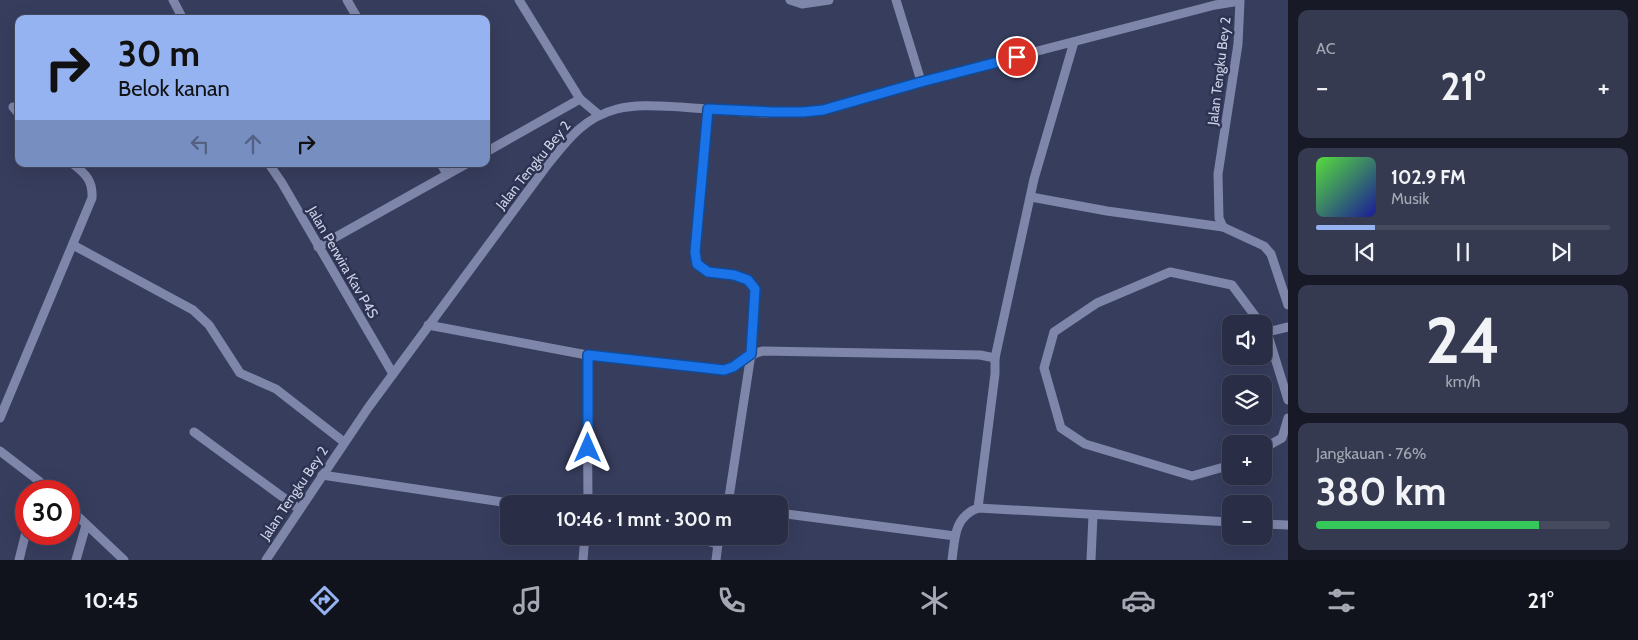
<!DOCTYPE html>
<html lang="id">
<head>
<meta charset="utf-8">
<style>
	body { margin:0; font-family:Cabin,sans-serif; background:#353a51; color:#f1f3f6; height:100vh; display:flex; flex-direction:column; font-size:19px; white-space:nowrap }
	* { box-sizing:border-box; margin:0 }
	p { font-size:16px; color:#a5a8b3 }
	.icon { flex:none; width:28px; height:28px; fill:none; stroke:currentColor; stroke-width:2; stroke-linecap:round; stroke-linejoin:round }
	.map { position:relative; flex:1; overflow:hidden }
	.details { display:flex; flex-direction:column; gap:10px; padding:10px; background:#171926; width:350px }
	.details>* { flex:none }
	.top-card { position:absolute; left:15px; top:15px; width:475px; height:152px; border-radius:10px; box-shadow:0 5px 20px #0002,0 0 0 1px #454a5f; background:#95b2f1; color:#111; overflow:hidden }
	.tools { position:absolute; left:1222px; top:315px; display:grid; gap:10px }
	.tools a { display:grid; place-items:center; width:50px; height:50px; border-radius:10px; background:#292e46; box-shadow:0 5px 20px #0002,0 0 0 1px #454a5f; font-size:25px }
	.speed { position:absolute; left:15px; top:480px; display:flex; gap:10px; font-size:25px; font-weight:700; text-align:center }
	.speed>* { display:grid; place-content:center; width:65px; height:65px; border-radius:50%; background:#292e46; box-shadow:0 5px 20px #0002,0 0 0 1px #454a5f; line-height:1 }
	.speed .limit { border:8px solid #d22; background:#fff; color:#111 }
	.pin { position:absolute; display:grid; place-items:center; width:42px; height:42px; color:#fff; margin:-21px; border:2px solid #fff; border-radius:50%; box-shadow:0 1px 5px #0007 }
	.me { position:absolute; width:55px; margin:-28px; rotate:0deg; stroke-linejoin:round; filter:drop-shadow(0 0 4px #0008) }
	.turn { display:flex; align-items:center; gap:18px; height:105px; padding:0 20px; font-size:22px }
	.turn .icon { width:65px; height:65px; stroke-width:2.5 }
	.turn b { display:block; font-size:35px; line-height:42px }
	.lanes { display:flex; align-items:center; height:48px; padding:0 20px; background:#0003; justify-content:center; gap:25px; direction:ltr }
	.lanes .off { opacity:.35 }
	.big { font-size:38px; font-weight:700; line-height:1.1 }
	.details .widget { flex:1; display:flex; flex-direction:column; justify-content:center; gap:8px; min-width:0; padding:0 18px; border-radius:10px; background:#353a51 }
	.details .dial { align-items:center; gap:0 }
	.dial b { font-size:65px; line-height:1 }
	.song { display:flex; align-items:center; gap:15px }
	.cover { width:60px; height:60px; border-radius:8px; background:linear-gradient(135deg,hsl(110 70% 55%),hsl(240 70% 35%)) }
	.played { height:5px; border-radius:2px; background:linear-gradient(90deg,#95b2f1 20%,#454a5f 20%) }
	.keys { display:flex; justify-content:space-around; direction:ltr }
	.heat { display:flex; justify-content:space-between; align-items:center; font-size:28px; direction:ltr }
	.charge { height:8px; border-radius:4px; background:linear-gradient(90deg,#34c759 76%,#454a5f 0) }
	.trip { position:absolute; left:500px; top:495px; width:288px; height:50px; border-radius:10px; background:#292e46; box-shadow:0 5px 20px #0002,0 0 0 1px #454a5f; font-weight:700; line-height:50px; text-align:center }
	.menu { display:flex; height:80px; justify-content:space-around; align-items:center; background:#10121c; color:#a5a8b3 }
	.menu .icon { width:35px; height:35px }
	.menu .current { color:#95b2f1 }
	.menu b { font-size:22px; color:#f1f3f6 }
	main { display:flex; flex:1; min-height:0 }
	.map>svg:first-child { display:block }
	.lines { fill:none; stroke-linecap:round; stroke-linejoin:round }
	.minor { stroke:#7e86aa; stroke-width:9 }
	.route-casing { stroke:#114b97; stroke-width:12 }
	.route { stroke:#1a73e8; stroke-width:9 }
	.labels { text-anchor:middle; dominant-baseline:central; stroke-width:5; stroke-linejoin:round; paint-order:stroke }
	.street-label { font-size:14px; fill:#cdd2e6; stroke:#2d3352 }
</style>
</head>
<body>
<main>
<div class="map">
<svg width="1288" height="560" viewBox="0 0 1288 560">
	<rect width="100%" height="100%" fill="#373d5d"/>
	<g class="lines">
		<g class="minor">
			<polyline points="173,0 183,19"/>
			<polyline points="347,0 358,19"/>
			<polyline points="519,0 580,99"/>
			<polyline points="790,0 802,4 829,0"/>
			<polyline points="896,0 921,81"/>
			<polyline points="13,107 19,114"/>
			<polyline points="708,109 695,252 697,264 709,272 734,275 748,280 755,289 751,354 728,504"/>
			<polyline points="486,152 580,99 599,115"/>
			<polyline points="269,164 282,183 393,374"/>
			<polyline points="441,164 447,174"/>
			<polyline points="1031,197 1107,211 1223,227 1264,246 1271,254 1288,305"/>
			<polyline points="73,245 193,310 209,325 240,373 276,389 344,442"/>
			<polyline points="318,247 466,164"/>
			<path d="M428,325L587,355L724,370C740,364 746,355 763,351L980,355L995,358V374L978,508"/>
			<polyline points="1264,328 1267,332 1288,400"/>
			<polyline points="1267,332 1288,327"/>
			<polyline points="587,355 588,504"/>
			<polyline points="995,358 1034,179 1074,42"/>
			<path d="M0,418L92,198C93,181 86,174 73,164"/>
			<polyline points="194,432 299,509"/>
			<polyline points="1264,448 1282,438 1288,418"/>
			<polyline points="0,451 39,481 50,491"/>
			<polyline points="1231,465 1192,476 1085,444 1061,428 1044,368 1054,332 1097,303 1170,272 1232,285 1261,324"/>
			<polyline points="322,475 516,504"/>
			<polyline points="69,508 124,560"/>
			<polyline points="779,513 955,536"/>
			<polyline points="1264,524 1288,525"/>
			<polyline points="690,536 717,544"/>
			<polyline points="19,560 26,532"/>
			<polyline points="76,560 86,525"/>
			<path d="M266,560L368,408L545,168C566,142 582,118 617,109C637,104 660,106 681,107C725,110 781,118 824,110C857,103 889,90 922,81C1019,55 1117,31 1215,5L1240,1L1238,44L1218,174L1219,218L1223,227"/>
			<polyline points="583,560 585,536"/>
			<polyline points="716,560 719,536"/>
			<path d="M952,560C955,538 954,517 978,508L1231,522"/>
			<polyline points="1091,560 1093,515"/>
		</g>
	</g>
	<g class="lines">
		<g class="route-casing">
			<polyline id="route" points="588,448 588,355 724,370 733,367 751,354 755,289 748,280 734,275 708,272 697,264 695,252 708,109 772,112 803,112 823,110 921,82 1017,57"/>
		</g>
		<use href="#route" class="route"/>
	</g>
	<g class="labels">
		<g class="street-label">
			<text transform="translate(1219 71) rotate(-83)">Jalan Tengku Bey 2</text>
			<text transform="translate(533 165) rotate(-51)">Jalan Tengku Bey 2</text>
			<text transform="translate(343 262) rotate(60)">Jalan Perwira Kav P4S</text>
			<text transform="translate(294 493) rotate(-56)">Jalan Tengku Bey 2</text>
		</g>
	</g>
</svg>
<div class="tools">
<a><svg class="icon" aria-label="sound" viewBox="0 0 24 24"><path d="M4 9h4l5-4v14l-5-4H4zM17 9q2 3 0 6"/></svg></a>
<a><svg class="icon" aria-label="layers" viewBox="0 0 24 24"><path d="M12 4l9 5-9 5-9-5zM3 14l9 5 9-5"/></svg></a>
<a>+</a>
<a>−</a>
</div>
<div class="speed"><div class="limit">30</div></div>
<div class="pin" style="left:1017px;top:57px;background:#d93025"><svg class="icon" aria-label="arrive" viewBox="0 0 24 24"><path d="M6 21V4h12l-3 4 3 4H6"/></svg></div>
<svg class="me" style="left:588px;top:448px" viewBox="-20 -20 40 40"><path d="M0-17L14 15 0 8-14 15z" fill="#1a73e8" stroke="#fff" stroke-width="4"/></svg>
<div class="trip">10:46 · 1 mnt · 300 m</div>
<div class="top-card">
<div class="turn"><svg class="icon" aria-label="right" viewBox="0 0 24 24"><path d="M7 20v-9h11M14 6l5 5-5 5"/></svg><div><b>30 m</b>Belok kanan</div></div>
<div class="lanes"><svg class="icon off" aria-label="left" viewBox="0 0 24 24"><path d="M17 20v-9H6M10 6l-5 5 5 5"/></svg><svg class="icon off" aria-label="ahead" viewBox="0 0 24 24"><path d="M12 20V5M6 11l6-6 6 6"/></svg><svg class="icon" aria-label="right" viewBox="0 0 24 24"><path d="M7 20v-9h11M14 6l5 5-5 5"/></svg></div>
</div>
</div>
<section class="details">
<div class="widget"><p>AC</p>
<div class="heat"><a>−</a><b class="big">21°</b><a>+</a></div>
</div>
<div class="widget">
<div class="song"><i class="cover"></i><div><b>102.9 FM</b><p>Musik</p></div></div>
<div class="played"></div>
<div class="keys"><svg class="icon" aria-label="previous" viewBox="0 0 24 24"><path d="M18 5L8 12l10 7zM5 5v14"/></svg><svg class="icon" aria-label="pause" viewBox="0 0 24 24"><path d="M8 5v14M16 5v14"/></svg><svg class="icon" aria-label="next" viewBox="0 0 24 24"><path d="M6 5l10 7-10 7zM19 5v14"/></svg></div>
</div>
<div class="widget dial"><b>24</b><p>km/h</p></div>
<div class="widget"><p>Jangkauan · 76%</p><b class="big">380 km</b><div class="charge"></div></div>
</section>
</main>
<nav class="menu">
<b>10:45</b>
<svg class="icon current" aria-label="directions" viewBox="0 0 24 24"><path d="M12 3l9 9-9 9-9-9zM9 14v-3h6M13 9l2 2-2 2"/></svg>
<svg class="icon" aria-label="music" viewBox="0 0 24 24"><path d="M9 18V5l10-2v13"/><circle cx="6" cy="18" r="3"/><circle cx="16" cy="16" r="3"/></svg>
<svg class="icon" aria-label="phone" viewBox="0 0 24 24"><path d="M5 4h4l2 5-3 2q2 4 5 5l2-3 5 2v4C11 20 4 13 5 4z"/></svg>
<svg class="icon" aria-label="climate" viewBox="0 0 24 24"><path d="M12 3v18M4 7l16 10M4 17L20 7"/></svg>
<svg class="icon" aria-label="car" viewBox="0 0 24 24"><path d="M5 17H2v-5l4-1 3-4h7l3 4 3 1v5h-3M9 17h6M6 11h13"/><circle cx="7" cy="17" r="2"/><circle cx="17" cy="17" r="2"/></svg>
<svg class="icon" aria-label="filters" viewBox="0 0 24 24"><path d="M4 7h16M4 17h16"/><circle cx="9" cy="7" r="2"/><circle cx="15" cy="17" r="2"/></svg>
<b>21°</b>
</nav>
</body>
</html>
